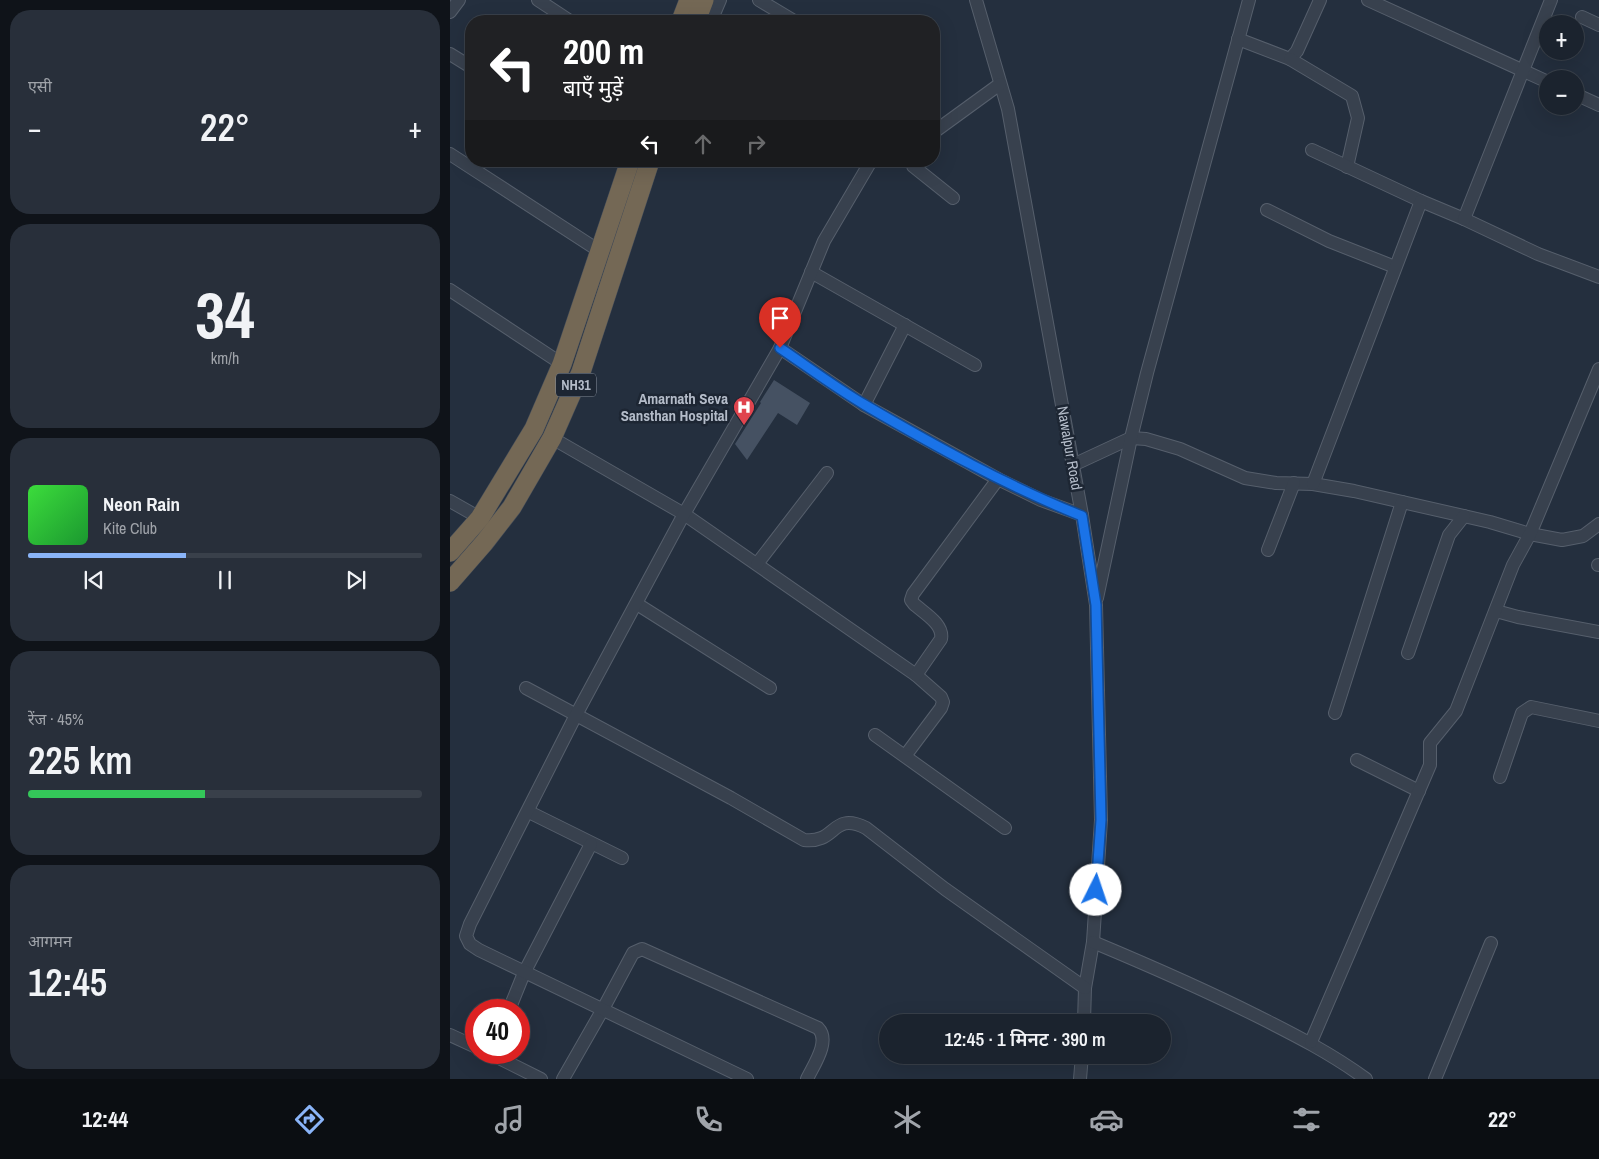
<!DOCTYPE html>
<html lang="hi">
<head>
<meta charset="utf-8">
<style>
	body { margin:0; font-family:"Archivo Narrow","Noto Sans Devanagari",sans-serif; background:#282f3a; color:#f1f3f6; height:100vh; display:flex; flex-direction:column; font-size:19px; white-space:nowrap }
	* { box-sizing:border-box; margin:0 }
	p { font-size:16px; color:#a0a4aa }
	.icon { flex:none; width:28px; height:28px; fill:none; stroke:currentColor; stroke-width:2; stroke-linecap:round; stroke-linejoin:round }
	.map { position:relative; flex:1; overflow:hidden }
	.sheet { display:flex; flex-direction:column; gap:10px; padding:10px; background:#0f1319; width:450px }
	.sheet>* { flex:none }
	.banner { position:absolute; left:15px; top:15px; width:475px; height:152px; border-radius:20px; box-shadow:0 5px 20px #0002,0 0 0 1px #39404a; background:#202124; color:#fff; overflow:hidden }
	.controls { position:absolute; left:1089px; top:15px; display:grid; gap:10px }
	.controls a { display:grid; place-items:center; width:45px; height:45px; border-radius:50%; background:#1b232e; box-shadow:0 5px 20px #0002,0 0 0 1px #39404a; font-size:25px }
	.speed { position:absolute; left:15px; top:999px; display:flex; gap:10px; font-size:25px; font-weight:700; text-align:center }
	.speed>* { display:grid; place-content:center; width:65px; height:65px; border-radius:50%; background:#1b232e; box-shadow:0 5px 20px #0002,0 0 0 1px #39404a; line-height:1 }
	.speed .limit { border:8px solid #d22; background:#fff; color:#111 }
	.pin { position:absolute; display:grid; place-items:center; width:42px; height:42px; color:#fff; margin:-51px -21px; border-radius:50% 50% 50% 0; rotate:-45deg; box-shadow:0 0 5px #0007 }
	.pin .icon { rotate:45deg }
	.me { position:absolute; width:55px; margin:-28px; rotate:4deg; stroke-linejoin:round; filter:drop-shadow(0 0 4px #0008) }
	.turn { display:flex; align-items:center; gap:18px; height:105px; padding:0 15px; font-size:22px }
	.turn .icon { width:65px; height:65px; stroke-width:2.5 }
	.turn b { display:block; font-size:35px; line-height:42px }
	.lanes { display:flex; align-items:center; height:48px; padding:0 15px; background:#0003; justify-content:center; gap:25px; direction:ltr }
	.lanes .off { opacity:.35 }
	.big { font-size:38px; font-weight:600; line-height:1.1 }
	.sheet .card { flex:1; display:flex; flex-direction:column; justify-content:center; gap:8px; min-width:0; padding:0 18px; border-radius:20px; background:#282f3a }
	.sheet .dial { align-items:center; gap:0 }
	.dial b { font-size:65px; line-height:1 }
	.song { display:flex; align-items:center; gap:15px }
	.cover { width:60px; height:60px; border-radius:8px; background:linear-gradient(135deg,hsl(120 70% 55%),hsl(130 70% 35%)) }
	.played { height:5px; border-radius:2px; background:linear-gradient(90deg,#8ab4f8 40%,#39404a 40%) }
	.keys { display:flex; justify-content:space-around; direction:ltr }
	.heat { display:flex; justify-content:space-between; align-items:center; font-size:28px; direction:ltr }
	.charge { height:8px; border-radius:4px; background:linear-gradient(90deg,#34c759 45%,#39404a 0) }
	.trip { position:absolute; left:429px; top:1014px; width:292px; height:50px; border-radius:25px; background:#1b232e; box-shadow:0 5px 20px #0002,0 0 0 1px #39404a; font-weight:600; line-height:50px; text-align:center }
	.dock { display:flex; height:80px; justify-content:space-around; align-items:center; background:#0b0e12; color:#a0a4aa }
	.dock .icon { width:35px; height:35px }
	.dock .current { color:#8ab4f8 }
	.dock b { font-size:22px; color:#f1f3f6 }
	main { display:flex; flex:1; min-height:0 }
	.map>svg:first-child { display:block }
	.building { fill:#455162 }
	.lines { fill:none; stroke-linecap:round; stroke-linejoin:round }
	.minor-casing { stroke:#565f6c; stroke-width:14 }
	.highway-casing { stroke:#434c59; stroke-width:20 }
	.minor { stroke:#38414e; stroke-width:12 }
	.highway { stroke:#746855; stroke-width:19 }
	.route-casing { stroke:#114b97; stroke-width:12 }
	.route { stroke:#1a73e8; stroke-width:9 }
	.labels { text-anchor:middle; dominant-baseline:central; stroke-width:5; stroke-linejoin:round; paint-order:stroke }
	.shield { fill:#1d2633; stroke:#878f9c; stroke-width:1 }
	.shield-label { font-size:14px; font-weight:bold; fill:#b4bcc9 }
	.poi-label { font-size:15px; font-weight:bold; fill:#b4bcc9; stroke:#1d2633; text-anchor:end }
	.street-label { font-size:15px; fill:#b4bcc9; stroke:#1d2633 }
</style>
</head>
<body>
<main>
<section class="sheet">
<div class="card"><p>एसी</p>
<div class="heat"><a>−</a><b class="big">22°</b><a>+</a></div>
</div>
<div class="card dial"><b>34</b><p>km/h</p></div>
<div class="card">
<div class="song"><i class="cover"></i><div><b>Neon Rain</b><p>Kite Club</p></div></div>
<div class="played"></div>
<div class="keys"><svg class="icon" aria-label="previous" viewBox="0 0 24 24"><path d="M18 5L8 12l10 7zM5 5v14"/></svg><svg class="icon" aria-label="pause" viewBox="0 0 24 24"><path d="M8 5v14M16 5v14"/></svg><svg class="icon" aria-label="next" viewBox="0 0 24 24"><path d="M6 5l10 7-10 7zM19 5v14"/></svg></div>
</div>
<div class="card"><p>रेंज · 45%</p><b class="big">225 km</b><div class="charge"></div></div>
<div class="card"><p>आगमन</p><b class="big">12:45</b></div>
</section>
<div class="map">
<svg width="1149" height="1079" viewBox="0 0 1149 1079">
	<rect width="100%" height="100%" fill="#242f3e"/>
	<polygon class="building" points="324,380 360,403 347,425 328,413 297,460 285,444 311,403 310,402"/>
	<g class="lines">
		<g class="minor-casing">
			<g id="minor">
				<polyline points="88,0 120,21"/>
				<polyline points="309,0 344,21"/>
				<polyline points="526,0 558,109 632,515 646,605 651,820 643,942 635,988 634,1022"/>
				<polyline points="918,0 1098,82"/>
				<polyline points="0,12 9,0"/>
				<polyline points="1132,17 1149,25"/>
				<polyline points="261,21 270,0"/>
				<polyline points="788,39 840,59 847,51 870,0"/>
				<polyline points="0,54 21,67"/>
				<polyline points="840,59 902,96 908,118 897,167"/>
				<polyline points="1125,94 1149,105"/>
				<polyline points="484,132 550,84"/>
				<polyline points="862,150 971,201 1014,219 1088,254 1149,277"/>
				<polyline points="0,154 151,252"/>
				<polyline points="462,161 463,166 503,198"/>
				<polyline points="817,210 879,241 945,267"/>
				<polyline points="1014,219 1101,0"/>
				<polyline points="361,272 525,365"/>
				<polyline points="0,290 112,364"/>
				<polyline points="330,348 374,241 421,161"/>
				<polyline points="414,405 455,325"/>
				<polyline points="102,438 234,514 466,675 491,697 493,702 491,708 455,756"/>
				<polyline points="623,465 681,438 696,439 730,449 795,478 826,483 863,484 904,491 1040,522 1080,534 1112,540 1133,536 1149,524"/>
				<polyline points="863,484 971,201"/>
				<polyline points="0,501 37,522"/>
				<polyline points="818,550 844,483"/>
				<polyline points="307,564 377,473"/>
				<polyline points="1148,565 1149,565"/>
				<polyline points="647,598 681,438 697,373 799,0"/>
				<polyline points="187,604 320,688"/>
				<polyline points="1046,611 1068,617 1149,632"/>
				<polyline points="958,653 999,535 1014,516"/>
				<path d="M466,675L491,639C494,624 474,613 464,604L461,600L463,594L548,479L591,500L632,515"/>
				<path d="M76,688L281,798L354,840C387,844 381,811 416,828L495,889L635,988"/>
				<polyline points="885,713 952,502"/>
				<polyline points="425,735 555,828"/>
				<polyline points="907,760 969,791"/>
				<polyline points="1050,777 1072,713 1081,707 1149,721"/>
				<polyline points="79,812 172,858"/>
				<path d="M643,942C698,965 753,989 807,1016C845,1035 882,1054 916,1079"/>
				<polyline points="59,1010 74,973 141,844"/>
				<polyline points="0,1035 26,1047"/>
				<polyline points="861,1042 980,765 980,743 1006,711 1063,565 1080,534 1149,369"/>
				<polyline points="37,1052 91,1079"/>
				<path d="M113,1079L153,1009L183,953L192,949L368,1028C381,1041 363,1066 357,1079"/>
				<polyline points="297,1079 29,950 20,944 16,936 20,924 126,715 234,514 330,348 414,405 548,479"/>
				<polyline points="630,1079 632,1055"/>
				<polyline points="985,1079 1041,943"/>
			</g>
		</g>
		<g class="highway-casing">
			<g id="highway">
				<polyline points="231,21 239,0"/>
				<polyline points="246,21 254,0"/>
				<polyline points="0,552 30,518 84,429 112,364 180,161"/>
				<polyline points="0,582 34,543 62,507 102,438 131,372 200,161"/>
			</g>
		</g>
		<use href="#minor" class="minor"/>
		<use href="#highway" class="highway"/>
	</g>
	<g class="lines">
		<g class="route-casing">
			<path id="route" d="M330,348C358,367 386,388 415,405C485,446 557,486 632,516L646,605L651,820L646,890"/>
		</g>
		<use href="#route" class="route"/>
	</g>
	<defs>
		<g id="hospital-pin" transform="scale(1.125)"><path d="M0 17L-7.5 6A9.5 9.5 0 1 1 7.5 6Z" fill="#e0444e" stroke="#1d2633"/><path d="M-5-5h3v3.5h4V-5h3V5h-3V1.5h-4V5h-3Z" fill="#fff"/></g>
	</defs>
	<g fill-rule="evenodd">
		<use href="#hospital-pin" x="294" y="407"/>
	</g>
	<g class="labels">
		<rect class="shield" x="106" y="373.5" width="40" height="23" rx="4"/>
		<g class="shield-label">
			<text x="126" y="385">NH31</text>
		</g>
		<g class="poi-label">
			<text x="278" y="398">Amarnath Seva<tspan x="278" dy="17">Sansthan Hospital</tspan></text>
		</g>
		<g class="street-label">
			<text transform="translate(620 448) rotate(80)">Nawalpur Road</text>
		</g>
	</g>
</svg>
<div class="controls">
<a>+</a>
<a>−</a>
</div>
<div class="speed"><div class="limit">40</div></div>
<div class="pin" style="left:330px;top:348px;background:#d93025"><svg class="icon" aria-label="arrive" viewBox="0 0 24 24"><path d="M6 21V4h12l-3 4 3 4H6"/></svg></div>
<svg class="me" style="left:646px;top:890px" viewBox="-20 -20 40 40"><circle r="19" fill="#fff"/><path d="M0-13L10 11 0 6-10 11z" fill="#1a73e8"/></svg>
<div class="trip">12:45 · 1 मिनट · 390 m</div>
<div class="banner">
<div class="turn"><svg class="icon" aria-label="left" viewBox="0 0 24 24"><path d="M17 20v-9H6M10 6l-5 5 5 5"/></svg><div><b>200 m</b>बाएँ मुड़ें</div></div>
<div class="lanes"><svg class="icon" aria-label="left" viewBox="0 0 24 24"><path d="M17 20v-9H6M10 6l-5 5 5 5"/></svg><svg class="icon off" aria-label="ahead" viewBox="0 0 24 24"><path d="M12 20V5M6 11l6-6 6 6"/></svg><svg class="icon off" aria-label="right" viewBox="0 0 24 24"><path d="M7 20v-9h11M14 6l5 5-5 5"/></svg></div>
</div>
</div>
</main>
<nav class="dock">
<b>12:44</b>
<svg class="icon current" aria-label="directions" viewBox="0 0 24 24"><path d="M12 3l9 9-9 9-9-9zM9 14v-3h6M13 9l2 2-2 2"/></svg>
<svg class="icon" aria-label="music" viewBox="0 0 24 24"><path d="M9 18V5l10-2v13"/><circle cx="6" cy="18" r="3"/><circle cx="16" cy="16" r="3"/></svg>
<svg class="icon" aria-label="phone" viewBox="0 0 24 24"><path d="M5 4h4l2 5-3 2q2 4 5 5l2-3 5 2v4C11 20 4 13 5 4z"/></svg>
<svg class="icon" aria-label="climate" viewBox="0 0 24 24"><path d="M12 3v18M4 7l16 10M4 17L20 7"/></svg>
<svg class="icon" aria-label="car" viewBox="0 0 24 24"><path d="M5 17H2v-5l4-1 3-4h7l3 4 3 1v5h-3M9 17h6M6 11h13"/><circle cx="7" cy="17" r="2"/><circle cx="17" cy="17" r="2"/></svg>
<svg class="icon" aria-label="filters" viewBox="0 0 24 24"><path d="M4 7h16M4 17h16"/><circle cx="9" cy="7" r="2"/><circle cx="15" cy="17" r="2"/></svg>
<b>22°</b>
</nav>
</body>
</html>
